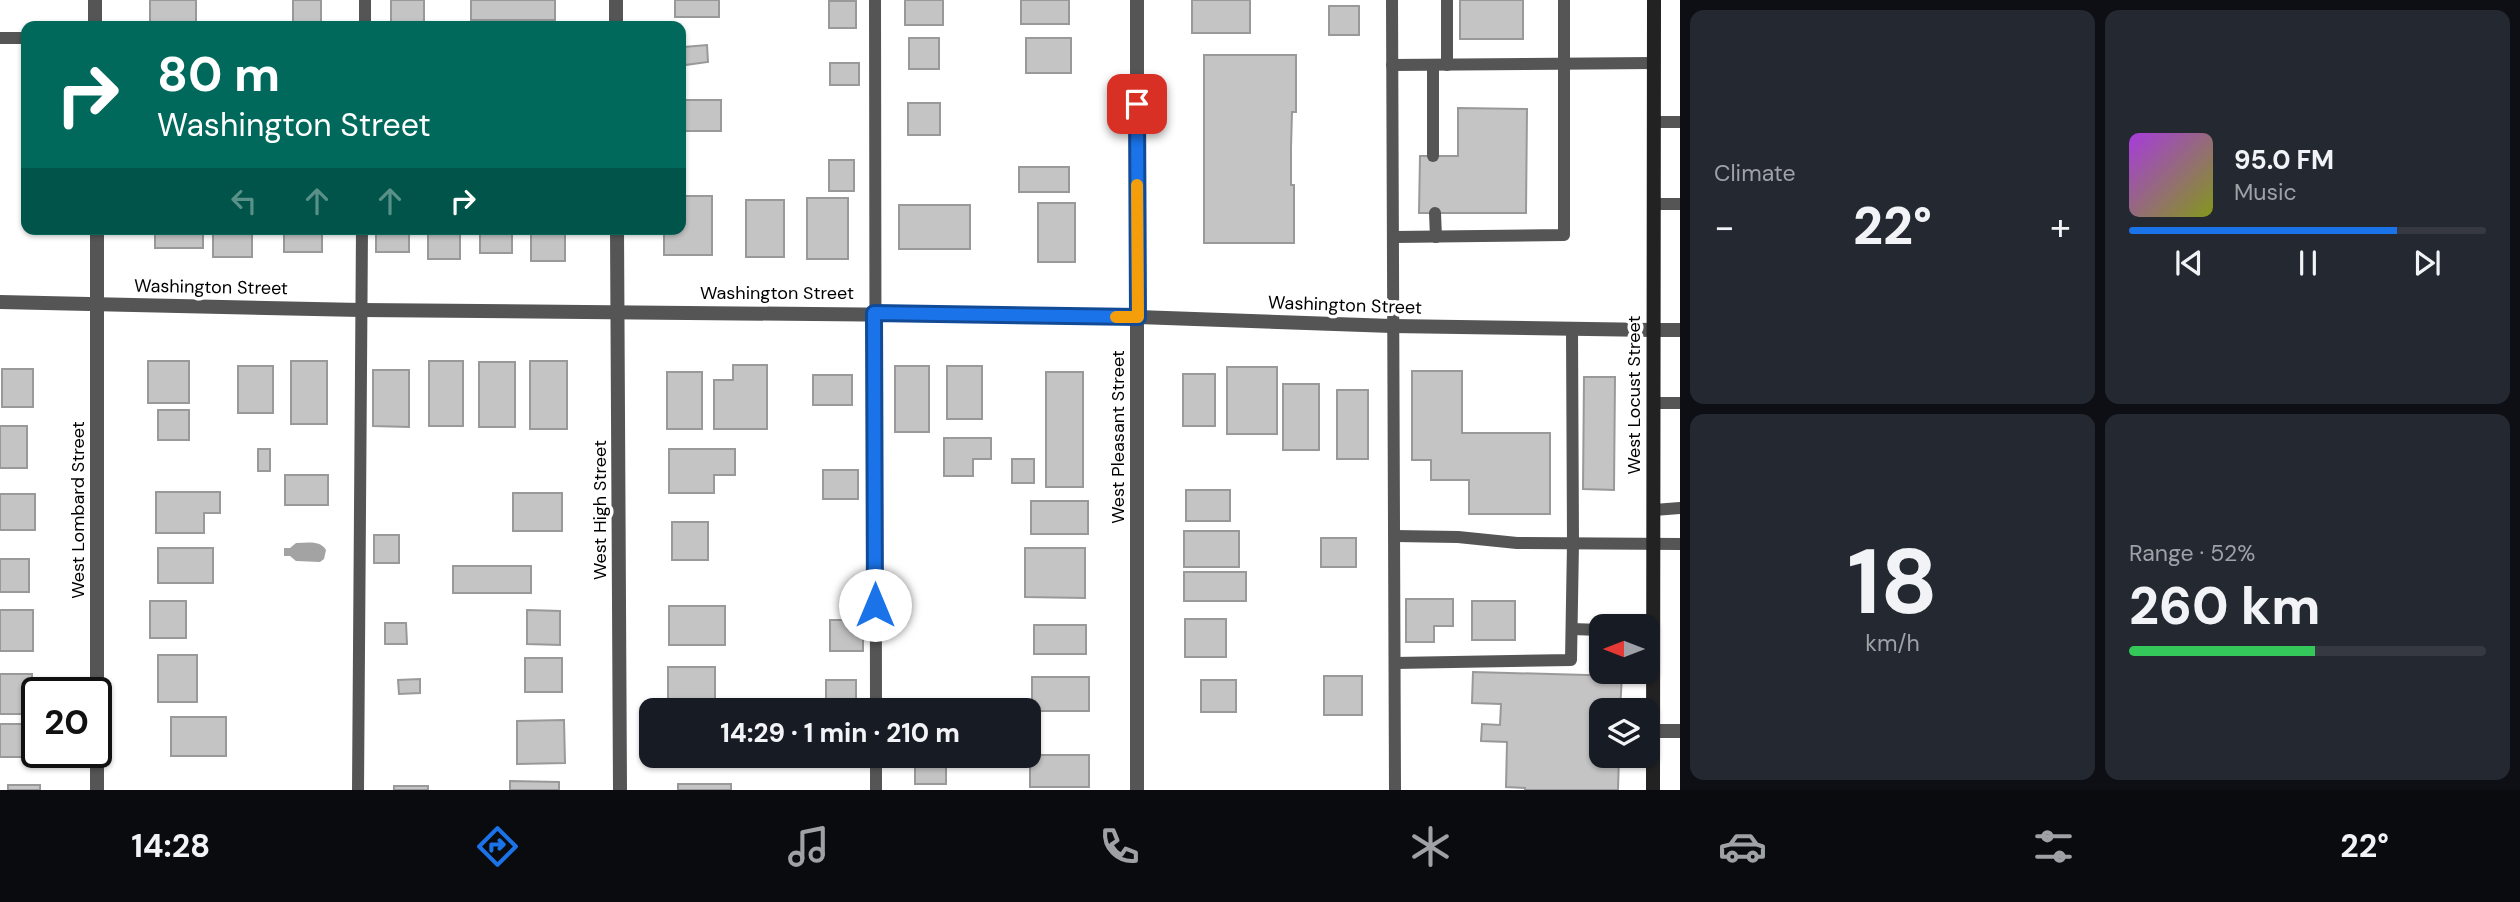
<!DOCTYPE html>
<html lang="en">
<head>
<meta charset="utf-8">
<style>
	body { margin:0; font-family:"DM Sans",sans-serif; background:#242831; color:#f1f3f6; height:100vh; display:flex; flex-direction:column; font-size:26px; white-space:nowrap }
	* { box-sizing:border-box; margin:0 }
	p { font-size:23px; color:#9ea1a6 }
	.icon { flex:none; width:38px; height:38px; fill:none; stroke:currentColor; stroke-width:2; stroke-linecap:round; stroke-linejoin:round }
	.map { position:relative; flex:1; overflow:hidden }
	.drawer { display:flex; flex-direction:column; gap:10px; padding:10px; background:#0d0f14; width:840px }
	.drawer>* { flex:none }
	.guide { position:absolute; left:21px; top:21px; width:665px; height:214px; border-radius:14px; box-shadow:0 2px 5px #0004; background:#00695c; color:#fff; overflow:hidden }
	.needle { width:46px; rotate:270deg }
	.controls { position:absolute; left:1589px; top:614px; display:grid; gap:14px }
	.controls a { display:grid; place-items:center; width:70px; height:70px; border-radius:14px; background:#171b24; box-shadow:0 2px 5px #0004; font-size:35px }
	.speed { position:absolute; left:21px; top:677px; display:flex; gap:14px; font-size:35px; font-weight:700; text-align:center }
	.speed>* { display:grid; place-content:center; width:91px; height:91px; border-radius:50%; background:#171b24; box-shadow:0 2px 5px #0004; line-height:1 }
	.speed .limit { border:4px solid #111; border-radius:10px; background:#fff; color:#111 }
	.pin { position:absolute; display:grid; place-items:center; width:60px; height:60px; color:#fff; margin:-30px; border-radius:14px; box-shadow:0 4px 10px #0006 }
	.me { position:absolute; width:77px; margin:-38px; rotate:0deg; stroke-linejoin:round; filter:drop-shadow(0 0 5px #0008) }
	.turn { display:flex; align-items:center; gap:24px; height:147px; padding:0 21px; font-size:32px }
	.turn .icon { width:91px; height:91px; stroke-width:2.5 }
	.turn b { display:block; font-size:49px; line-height:60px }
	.lanes { display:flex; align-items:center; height:66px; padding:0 21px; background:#0003; justify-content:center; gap:35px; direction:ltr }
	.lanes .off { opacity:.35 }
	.big { font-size:52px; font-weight:800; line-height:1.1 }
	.drawer .tile { flex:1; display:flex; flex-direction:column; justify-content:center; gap:10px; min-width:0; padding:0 24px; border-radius:14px; background:#242831 }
	.drawer .dial { align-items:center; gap:0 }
	.dial b { font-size:91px; line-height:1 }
	.song { display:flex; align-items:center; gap:21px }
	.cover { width:84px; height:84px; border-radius:10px; background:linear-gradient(135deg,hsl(280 70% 55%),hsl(70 70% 35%)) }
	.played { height:7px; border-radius:4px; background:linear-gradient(90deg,#1a73e8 75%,#363941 75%) }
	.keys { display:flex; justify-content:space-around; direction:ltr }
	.heat { display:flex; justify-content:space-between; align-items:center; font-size:38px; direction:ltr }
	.charge { height:10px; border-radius:5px; background:linear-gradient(90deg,#34c759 52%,#363941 0) }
	.drawer .tiles { flex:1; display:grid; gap:10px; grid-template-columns:repeat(2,1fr) }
	.trip { position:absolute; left:639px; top:698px; width:402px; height:70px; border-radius:14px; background:#171b24; box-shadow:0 2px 5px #0004; font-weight:800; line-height:70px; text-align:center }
	.tabs { display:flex; height:112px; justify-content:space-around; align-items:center; background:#090b0e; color:#9ea1a6 }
	.tabs .icon { width:49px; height:49px }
	.tabs .active { color:#1a73e8 }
	.tabs b { font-size:32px; color:#f1f3f6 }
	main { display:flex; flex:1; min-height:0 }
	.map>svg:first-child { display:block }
	.water { fill:#a3a3a3 }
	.building { fill:#c4c4c4; stroke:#999; stroke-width:2 }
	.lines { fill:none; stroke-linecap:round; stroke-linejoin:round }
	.service { stroke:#555; stroke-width:12 }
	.minor { stroke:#555; stroke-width:14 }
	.tertiary { stroke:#555; stroke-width:14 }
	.secondary { stroke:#222; stroke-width:14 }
	.route-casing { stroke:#114b97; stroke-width:18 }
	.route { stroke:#1a73e8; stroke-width:12 }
	.slow { stroke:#f59e0b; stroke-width:12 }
	.labels { text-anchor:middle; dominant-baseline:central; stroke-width:7; stroke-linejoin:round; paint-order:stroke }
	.street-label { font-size:18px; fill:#000; stroke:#fff }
</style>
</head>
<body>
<main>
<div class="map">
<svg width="1680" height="790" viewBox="0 0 1680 790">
	<rect width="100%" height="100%" fill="#fff"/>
	<path class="water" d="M296,543C307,543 320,540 326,550L324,559L320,562L296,561L290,556H284V548H290Z"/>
	<g class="building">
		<rect x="150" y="0" width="46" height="26"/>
		<rect x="293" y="0" width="28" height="26"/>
		<rect x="391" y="0" width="33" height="25"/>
		<rect x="471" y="0" width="84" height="20"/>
		<rect x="675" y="0" width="44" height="17"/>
		<rect x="905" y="0" width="38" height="25"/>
		<rect x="1021" y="0" width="48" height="24"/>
		<rect x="1192" y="0" width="58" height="33"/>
		<rect x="1460" y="0" width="63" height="39"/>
		<rect x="829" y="1" width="27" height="27"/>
		<rect x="1329" y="6" width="30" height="29"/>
		<rect x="909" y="38" width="30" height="31"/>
		<rect x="1026" y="38" width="45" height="35"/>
		<polygon points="707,45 708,62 685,65 684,47"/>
		<polygon points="1204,55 1296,55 1296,112 1292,112 1291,148 1291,185 1294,185 1294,243 1204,243"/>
		<rect x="830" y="63" width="29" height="22"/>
		<rect x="683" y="100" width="38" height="31"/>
		<rect x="908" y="103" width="32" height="32"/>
		<polygon points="1458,108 1527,109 1526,213 1419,213 1420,156 1458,156"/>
		<rect x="829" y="160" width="25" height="31"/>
		<rect x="1019" y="167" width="50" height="25"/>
		<polygon points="681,196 712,196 712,255 664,255 664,229 681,229"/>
		<rect x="807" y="198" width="41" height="61"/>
		<rect x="746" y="200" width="38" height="57"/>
		<rect x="1038" y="203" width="37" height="59"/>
		<rect x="899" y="205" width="71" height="44"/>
		<rect x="155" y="229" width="48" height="19"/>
		<rect x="213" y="229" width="39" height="28"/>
		<rect x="284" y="229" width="38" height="23"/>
		<rect x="376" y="229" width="33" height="23"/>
		<rect x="428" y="229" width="32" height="30"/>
		<rect x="480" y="229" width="32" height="24"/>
		<rect x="531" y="229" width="34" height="32"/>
		<rect x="148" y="361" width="41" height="42"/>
		<rect x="291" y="361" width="36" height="63"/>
		<rect x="429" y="361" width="34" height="65"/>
		<rect x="530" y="361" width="37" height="68"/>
		<rect x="479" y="362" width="36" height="65"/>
		<polygon points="733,365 767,365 767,429 714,429 714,380 733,380"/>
		<rect x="238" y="366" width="35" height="47"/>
		<rect x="895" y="366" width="34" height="66"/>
		<rect x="947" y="366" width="35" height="53"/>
		<rect x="1227" y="367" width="50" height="67"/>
		<rect x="2" y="369" width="31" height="38"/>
		<polygon points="373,370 409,370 409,427 373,426"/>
		<polygon points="1412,371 1462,371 1462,433 1550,433 1550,514 1469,514 1469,480 1431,480 1431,460 1412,460"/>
		<rect x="667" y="372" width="35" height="57"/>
		<rect x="1046" y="372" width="37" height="115"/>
		<rect x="1183" y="374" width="32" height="52"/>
		<rect x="813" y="375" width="39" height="30"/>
		<polygon points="1584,377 1615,377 1614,490 1583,489"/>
		<rect x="1283" y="384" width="36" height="66"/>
		<rect x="1337" y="390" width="31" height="69"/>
		<rect x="158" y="410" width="31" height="30"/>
		<rect x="0" y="426" width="27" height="42"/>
		<polygon points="944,438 991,438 991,459 973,459 973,476 944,476"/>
		<rect x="258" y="449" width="12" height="22"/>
		<polygon points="669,449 735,449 735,475 714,475 714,493 669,493"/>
		<rect x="1012" y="459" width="22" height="24"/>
		<rect x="823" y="470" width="35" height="29"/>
		<rect x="285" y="475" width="43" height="30"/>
		<rect x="1186" y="490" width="44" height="31"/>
		<polygon points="156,492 220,492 220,513 204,513 204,533 156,533"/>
		<rect x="513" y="493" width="49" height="38"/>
		<rect x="0" y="494" width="35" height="36"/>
		<rect x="1031" y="501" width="57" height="33"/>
		<rect x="672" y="522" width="36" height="38"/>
		<rect x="1184" y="531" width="55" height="36"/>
		<rect x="374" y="535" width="25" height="28"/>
		<rect x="1321" y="538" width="35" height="29"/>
		<rect x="158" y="548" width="55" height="35"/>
		<polygon points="1025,548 1085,548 1085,598 1025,597"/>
		<rect x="0" y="559" width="29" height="33"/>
		<rect x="453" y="566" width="78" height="27"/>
		<rect x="1184" y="572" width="62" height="29"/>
		<polygon points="1406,599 1453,599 1453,626 1434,626 1434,642 1406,642"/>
		<rect x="150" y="601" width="36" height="37"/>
		<rect x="1472" y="601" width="43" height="39"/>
		<rect x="669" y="606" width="56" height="39"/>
		<rect x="0" y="610" width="33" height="41"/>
		<polygon points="527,610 560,611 560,645 527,644"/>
		<rect x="1185" y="619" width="41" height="38"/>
		<rect x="830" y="620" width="33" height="31"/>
		<polygon points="385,623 406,623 407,644 385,644"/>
		<rect x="1034" y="625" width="52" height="29"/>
		<rect x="158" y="655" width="39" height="47"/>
		<rect x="525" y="658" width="37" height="34"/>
		<rect x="668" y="667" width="47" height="33"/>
		<polygon points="1473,672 1622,676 1620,710 1601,710 1601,756 1619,756 1618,790 1525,790 1525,788 1506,787 1507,742 1481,741 1482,724 1500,725 1501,704 1472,703"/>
		<rect x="0" y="674" width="32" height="40"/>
		<rect x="1324" y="676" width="38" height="39"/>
		<rect x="1032" y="677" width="57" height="34"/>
		<polygon points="420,679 420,693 399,694 398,680"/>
		<rect x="826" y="680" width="30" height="30"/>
		<rect x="1201" y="680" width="35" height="32"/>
		<rect x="171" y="717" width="55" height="39"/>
		<polygon points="564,720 565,763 517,764 517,721"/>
		<rect x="0" y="724" width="30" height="33"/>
		<rect x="1030" y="755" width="59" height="32"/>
		<rect x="670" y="756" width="44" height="5"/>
		<rect x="915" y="756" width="31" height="28"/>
		<polygon points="510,781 559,782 559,790 510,790"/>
		<rect x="678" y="784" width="53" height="6"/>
		<rect x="8" y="785" width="32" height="5"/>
		<rect x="394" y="786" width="34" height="4"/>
	</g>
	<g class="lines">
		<g class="service">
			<polyline points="875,0 876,710"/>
			<polyline points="1392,0 1395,790"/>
			<polyline points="365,26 365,0"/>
			<polyline points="0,38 26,38"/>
			<polyline points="1392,65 1654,63"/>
			<polyline points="1447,65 1447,0"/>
			<polyline points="1433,66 1433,156"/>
			<polyline points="1653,122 1680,122"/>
			<polyline points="1653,204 1680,204"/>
			<polyline points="1435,213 1436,237"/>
			<polyline points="1393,237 1564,235 1564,0"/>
			<polyline points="1654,403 1680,403"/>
			<polyline points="1654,510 1680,508"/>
			<polyline points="1395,536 1458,537 1517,543 1680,544"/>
			<polyline points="1572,629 1601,630"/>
			<polyline points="1395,663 1571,660 1573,543 1572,329"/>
			<polyline points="876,756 876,790"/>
			<polyline points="358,790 362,229"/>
		</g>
		<g class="minor">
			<polyline points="616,0 616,26"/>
			<polyline points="1137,0 1137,790"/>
			<polyline points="617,229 620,790"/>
			<polyline points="0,302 361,310 1138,317 1392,326 1653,330"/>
			<polyline points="1652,731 1680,731"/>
		</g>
		<g class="tertiary">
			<polyline points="95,0 95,26"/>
			<polyline points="97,229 97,790"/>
			<polyline points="1653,330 1680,330"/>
		</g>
		<polyline class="secondary" points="1653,790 1654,0"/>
	</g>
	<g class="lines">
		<g class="route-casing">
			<polyline id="route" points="875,605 874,313 1138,317 1137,104"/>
		</g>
		<use href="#route" class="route"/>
		<polyline class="slow" points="1116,317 1138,317 1137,185"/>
	</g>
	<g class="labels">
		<g class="street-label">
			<text transform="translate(211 287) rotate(1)">Washington Street</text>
			<text x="777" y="293">Washington Street</text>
			<text transform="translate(1345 305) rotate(2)">Washington Street</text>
			<text transform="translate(1634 395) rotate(-90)">West Locust Street</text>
			<text transform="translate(1118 437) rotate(-90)">West Pleasant Street</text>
			<text transform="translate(78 510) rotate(-90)">West Lombard Street</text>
			<text transform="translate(600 510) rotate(-90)">West High Street</text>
		</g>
	</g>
</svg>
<div class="controls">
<a><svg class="needle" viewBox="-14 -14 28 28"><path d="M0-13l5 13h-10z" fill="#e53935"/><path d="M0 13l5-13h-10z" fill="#9ea1a6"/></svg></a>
<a><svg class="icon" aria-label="layers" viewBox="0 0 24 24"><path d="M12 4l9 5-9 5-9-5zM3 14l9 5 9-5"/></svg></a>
</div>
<div class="speed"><div class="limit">20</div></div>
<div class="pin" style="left:1137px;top:104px;background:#d93025"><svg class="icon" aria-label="arrive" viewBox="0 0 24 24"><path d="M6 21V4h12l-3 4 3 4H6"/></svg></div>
<svg class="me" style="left:875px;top:605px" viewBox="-20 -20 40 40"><circle r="19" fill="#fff"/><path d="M0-13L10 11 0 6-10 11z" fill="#1a73e8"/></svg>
<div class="trip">14:29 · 1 min · 210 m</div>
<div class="guide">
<div class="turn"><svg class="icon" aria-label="right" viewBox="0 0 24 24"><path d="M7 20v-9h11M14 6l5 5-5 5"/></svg><div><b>80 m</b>Washington Street</div></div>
<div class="lanes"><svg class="icon off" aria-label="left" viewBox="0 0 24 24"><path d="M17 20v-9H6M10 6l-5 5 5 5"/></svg><svg class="icon off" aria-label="ahead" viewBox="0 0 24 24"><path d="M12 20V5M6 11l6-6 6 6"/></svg><svg class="icon off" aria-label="ahead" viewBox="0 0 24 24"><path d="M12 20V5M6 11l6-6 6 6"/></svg><svg class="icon" aria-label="right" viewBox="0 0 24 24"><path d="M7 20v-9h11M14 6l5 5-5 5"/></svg></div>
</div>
</div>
<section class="drawer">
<div class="tiles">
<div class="tile"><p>Climate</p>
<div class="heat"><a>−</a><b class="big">22°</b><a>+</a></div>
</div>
<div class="tile">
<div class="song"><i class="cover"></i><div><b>95.0 FM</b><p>Music</p></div></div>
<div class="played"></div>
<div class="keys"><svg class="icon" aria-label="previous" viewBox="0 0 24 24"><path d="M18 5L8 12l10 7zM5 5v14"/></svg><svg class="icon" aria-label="pause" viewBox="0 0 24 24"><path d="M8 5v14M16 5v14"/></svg><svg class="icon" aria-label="next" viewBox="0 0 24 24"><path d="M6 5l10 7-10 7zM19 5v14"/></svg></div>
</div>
<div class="tile dial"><b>18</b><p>km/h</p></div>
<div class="tile"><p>Range · 52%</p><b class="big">260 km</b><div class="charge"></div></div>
</div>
</section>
</main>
<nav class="tabs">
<b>14:28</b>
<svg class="icon active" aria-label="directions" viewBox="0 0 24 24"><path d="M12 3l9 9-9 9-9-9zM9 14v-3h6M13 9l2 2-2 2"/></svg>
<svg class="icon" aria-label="music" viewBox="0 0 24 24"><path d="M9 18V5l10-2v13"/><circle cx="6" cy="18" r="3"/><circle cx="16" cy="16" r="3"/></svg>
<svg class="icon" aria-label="phone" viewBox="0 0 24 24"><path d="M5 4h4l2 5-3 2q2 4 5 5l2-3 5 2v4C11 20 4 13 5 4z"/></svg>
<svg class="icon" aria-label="climate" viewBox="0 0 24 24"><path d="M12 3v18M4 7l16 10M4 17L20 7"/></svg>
<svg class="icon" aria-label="car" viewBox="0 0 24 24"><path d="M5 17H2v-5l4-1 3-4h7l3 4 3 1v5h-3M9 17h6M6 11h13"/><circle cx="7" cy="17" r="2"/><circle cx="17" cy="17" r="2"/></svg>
<svg class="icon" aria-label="filters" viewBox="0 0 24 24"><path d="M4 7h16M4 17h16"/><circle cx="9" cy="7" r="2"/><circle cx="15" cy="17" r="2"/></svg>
<b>22°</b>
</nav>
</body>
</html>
